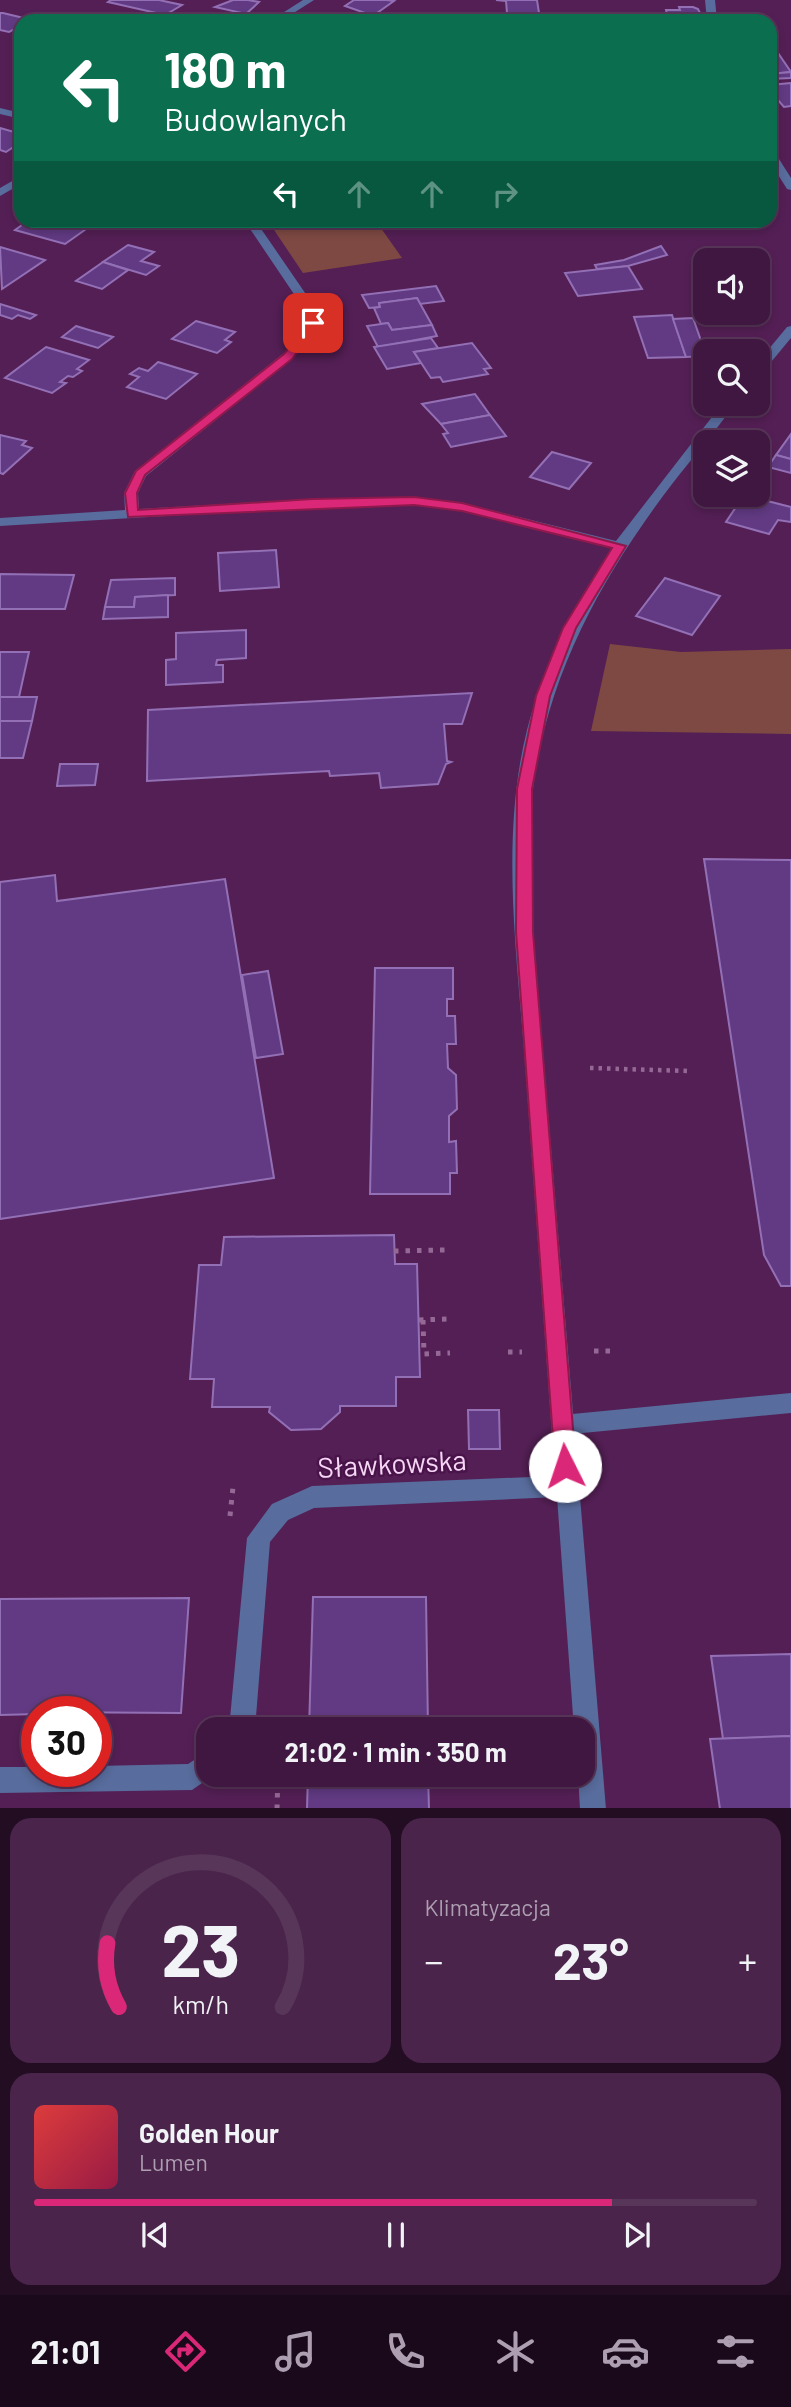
<!DOCTYPE html>
<html lang="pl">
<head>
<meta charset="utf-8">
<style>
	body { margin:0; font-family:Barlow,sans-serif; background:#4a244b; color:#f1f3f6; height:100vh; display:flex; flex-direction:column; font-size:26px; white-space:nowrap }
	* { box-sizing:border-box; margin:0 }
	p { font-size:23px; color:#ad9fb1 }
	.icon { flex:none; width:38px; height:38px; fill:none; stroke:currentColor; stroke-width:2; stroke-linecap:round; stroke-linejoin:round }
	.map { position:relative; height:1808px; overflow:hidden }
	.drawer { display:flex; flex-direction:column; gap:10px; padding:10px; background:#230d23; flex:1 }
	.drawer>* { flex:none }
	.guide { position:absolute; left:14px; top:14px; width:763px; height:214px; border-radius:21px; box-shadow:0 4px 10px #0003,0 0 0 2px #583659; background:#0b6e4f; color:#fff; overflow:hidden }
	.fabs { position:absolute; left:693px; top:248px; display:grid; gap:14px }
	.fabs a { display:grid; place-items:center; width:77px; height:77px; border-radius:14px; background:#3f1740; box-shadow:0 4px 10px #0003,0 0 0 2px #583659; font-size:35px }
	.speed { position:absolute; left:21px; top:1696px; display:flex; gap:14px; font-size:35px; font-weight:700; text-align:center }
	.speed>* { display:grid; place-content:center; width:91px; height:91px; border-radius:50%; background:#3f1740; box-shadow:0 4px 10px #0003,0 0 0 2px #583659; line-height:1 }
	.speed .limit { border:10px solid #d22; background:#fff; color:#111 }
	.pin { position:absolute; display:grid; place-items:center; width:60px; height:60px; color:#fff; margin:-30px; border-radius:14px; box-shadow:0 4px 10px #0006 }
	.me { position:absolute; width:77px; margin:-38px; rotate:356deg; stroke-linejoin:round; filter:drop-shadow(0 0 5px #0008) }
	.turn { display:flex; align-items:center; gap:24px; height:147px; padding:0 35px; font-size:32px }
	.turn .icon { width:91px; height:91px; stroke-width:2.5 }
	.turn b { display:block; font-size:49px; line-height:60px }
	.lanes { display:flex; align-items:center; height:66px; padding:0 35px; background:#0003; justify-content:center; gap:35px; direction:ltr }
	.lanes .off { opacity:.35 }
	.big { font-size:52px; font-weight:700; line-height:1.1 }
	.drawer .tile { flex:1; display:flex; flex-direction:column; justify-content:center; gap:10px; min-width:0; padding:0 24px; border-radius:21px; background:#4a244b }
	.drawer .dial { align-items:center; gap:0 }
	.dial svg { height:182px; overflow:visible; fill:none; stroke:#583659; stroke-width:7; stroke-linecap:round; text-anchor:middle }
	.dial text { fill:#f1f3f6; stroke:none }
	.song { display:flex; align-items:center; gap:21px }
	.cover { width:84px; height:84px; border-radius:10px; background:linear-gradient(135deg,hsl(0 70% 55%),hsl(340 70% 35%)) }
	.played { height:7px; border-radius:4px; background:linear-gradient(90deg,#db2777 80%,#583659 80%) }
	.keys { display:flex; justify-content:space-around; direction:ltr }
	.heat { display:flex; justify-content:space-between; align-items:center; font-size:38px; direction:ltr }
	.drawer .tiles { flex:1; display:grid; gap:10px; grid-template-columns:1fr 1fr }
	.tile:last-child { grid-column:span 2 }
	.trip { position:absolute; left:196px; top:1717px; width:399px; height:70px; border-radius:21px; background:#3f1740; box-shadow:0 4px 10px #0003,0 0 0 2px #583659; font-weight:700; line-height:70px; text-align:center }
	.dock { display:flex; height:112px; justify-content:space-around; align-items:center; background:#19091a; color:#ad9fb1 }
	.dock .icon { width:49px; height:49px }
	.dock .selected { color:#db2777 }
	.dock b { font-size:32px; color:#f1f3f6 }
	.map>svg:first-child { display:block }
	.green { fill:#7e4943 }
	.building { fill:#613a83; stroke:#9370b5; stroke-width:2 }
	.lines { fill:none; stroke-linecap:round; stroke-linejoin:round }
	.path-far1 { stroke:#956996; stroke-width:4.5; stroke-dasharray:3.5 5; stroke-linecap:butt }
	.path { stroke:#956996; stroke-width:5; stroke-dasharray:4.5 7; stroke-linecap:butt }
	.lane { fill:#586c9d; fill-rule:evenodd }
	.street { fill:#586c9d; fill-rule:evenodd }
	.route { fill:#db2777; stroke:#8e194d; stroke-width:2 }
	.labels { text-anchor:middle; dominant-baseline:central; stroke-width:5; stroke-linejoin:round; paint-order:stroke }
	.near-street-label { font-size:28px; fill:#f6d6f5; stroke:#49144a }
</style>
</head>
<body>
<div class="map">
<svg width="791" height="1809" viewBox="0 0 791 1809">
	<rect width="100%" height="100%" fill="#541f55"/>
	<g class="green">
		<polygon points="268,221 376,221 402,258 303,273"/>
		<polygon points="610,644 681,652 791,649 791,734 591,731"/>
	</g>
	<g class="building">
		<polygon points="111,0 159,0 182,5 165,15 108,2"/>
		<polygon points="233,0 248,0 259,2 246,14 215,7"/>
		<polygon points="354,0 387,0 394,1 377,13 365,13 345,6"/>
		<polygon points="496,0 537,0 539,13 507,13 506,1"/>
		<polygon points="679,7 693,7 698,9 702,17 668,18 666,10 680,10"/>
		<polygon points="0,13 3,13 32,20 21,21 21,26 9,32 0,30"/>
		<polygon points="189,16 201,16 218,20 180,21"/>
		<polygon points="770,53 778,53 791,72 770,74"/>
		<polygon points="791,72 791,78 770,79 770,74"/>
		<polygon points="791,83 791,106 784,107 770,91 770,85"/>
		<polygon points="0,128 21,134 21,140 15,143 18,144 6,152 0,150"/>
		<polygon points="29,220 63,220 89,227 65,244 15,230"/>
		<polygon points="128,245 154,252 141,261 159,266 146,275 103,262"/>
		<polygon points="661,246 667,255 628,266 597,269 595,265 624,260"/>
		<polygon points="0,247 45,260 2,289"/>
		<polygon points="103,262 128,270 102,289 76,281"/>
		<polygon points="628,266 642,289 578,296 565,273"/>
		<polygon points="436,286 444,301 420,304 417,298 379,303 380,307 369,308 362,295"/>
		<polygon points="417,298 432,325 392,330 388,323 381,324 374,308 380,307 379,303"/>
		<polygon points="0,304 36,315 30,319 18,315 12,319 0,315"/>
		<polygon points="672,315 686,357 648,358 634,317"/>
		<polygon points="693,318 705,352 705,356 686,357 673,319"/>
		<polygon points="196,321 235,332 225,340 231,342 217,353 172,339"/>
		<polygon points="388,323 392,330 432,325 437,336 378,347 367,326"/>
		<polygon points="76,326 89,330 113,337 98,348 62,337"/>
		<polygon points="431,338 438,348 414,352 421,363 387,369 374,347"/>
		<polygon points="472,343 491,368 484,369 488,374 443,382 440,377 431,378 414,352"/>
		<polygon points="46,347 89,360 77,369 82,371 73,377 68,376 60,382 66,383 52,393 5,378"/>
		<polygon points="158,362 197,374 166,399 127,387 139,377 130,374 139,368 148,371"/>
		<polygon points="475,394 490,415 441,424 422,404"/>
		<polygon points="490,415 506,436 451,447 443,434 448,433 441,424"/>
		<polygon points="791,434 791,459 776,455"/>
		<polygon points="0,435 26,441 22,445 32,448 3,474 0,473"/>
		<polygon points="552,452 591,463 569,489 530,477"/>
		<polygon points="776,455 791,459 791,473 768,467"/>
		<polygon points="744,495 791,507 791,522 778,520 769,534 726,522"/>
		<polygon points="276,550 279,587 220,591 218,553"/>
		<polygon points="0,574 74,575 65,609 0,609"/>
		<polygon points="175,578 175,595 135,597 134,607 105,607 111,580"/>
		<polygon points="665,578 720,596 692,635 636,616"/>
		<polygon points="168,595 168,617 103,619 105,607 134,607 135,597"/>
		<polygon points="246,630 246,658 217,660 216,665 223,665 223,682 166,685 166,660 176,659 176,633"/>
		<polygon points="0,652 29,652 19,697 0,697"/>
		<polygon points="472,693 462,724 444,724 447,761 451,762 446,764 438,784 381,788 379,773 330,776 329,771 147,781 148,710"/>
		<polygon points="0,697 37,697 32,721 0,721"/>
		<polygon points="0,721 32,721 23,758 0,758"/>
		<polygon points="60,764 98,764 95,785 57,786"/>
		<polygon points="704,859 791,860 791,1286 781,1286 764,1255"/>
		<polygon points="55,875 57,901 225,879 274,1178 0,1219 0,882"/>
		<polygon points="375,968 453,968 453,999 447,999 447,1016 455,1016 456,1044 447,1044 448,1068 456,1075 457,1109 449,1116 449,1142 456,1141 457,1173 450,1173 450,1194 370,1194"/>
		<polygon points="268,971 283,1054 256,1058 242,975"/>
		<polygon points="394,1235 395,1264 417,1264 420,1377 396,1377 396,1406 340,1406 340,1412 321,1429 291,1430 269,1412 270,1407 212,1407 214,1379 190,1379 199,1265 221,1265 224,1237"/>
		<polygon points="468,1410 499,1410 500,1449 469,1449"/>
		<polygon points="313,1597 426,1597 428,1729 309,1729"/>
		<polygon points="189,1598 181,1713 37,1712 37,1714 0,1715 0,1599"/>
		<polygon points="791,1654 791,1736 723,1739 711,1656"/>
		<polygon points="791,1736 791,1809 720,1809 710,1739"/>
		<polygon points="308,1774 428,1774 429,1809 307,1809"/>
	</g>
	<g class="lines">
		<polyline class="path-far1" points="590,1068 689,1071"/>
		<g class="path">
			<polyline points="394,1251 445,1250"/>
			<polyline points="419,1320 449,1319"/>
			<polyline points="423,1320 424,1354 450,1353"/>
			<polyline points="594,1351 616,1351"/>
			<polyline points="508,1352 522,1352"/>
			<polyline points="230,1516 233,1487"/>
			<polyline points="277,1809 278,1774"/>
		</g>
		<polygon class="lane" points="791,1393 791,1413 562,1435 554,1432 551,1425 554,1418 562,1415"/>
		<g class="street">
			<polygon points="303,0 314,0 281,21 270,21"/>
			<polygon points="705,0 715,0 717,21 707,21"/>
			<polygon points="0,108 21,113 21,119 0,114"/>
			<polygon points="770,150 774,151 791,178 791,190 787,189 770,162"/>
			<polygon points="21,176 21,184 0,196 0,188"/>
			<path d="M244,220H255L312,303L319,323L292,359L146,476L138,493L139,509L312,499L414,497L462,503L616,541L722,404H735C712,436 686,465 663,496C598,584 547,678 533,789C527,836 533,884 533,932L606,1809H580L578,1774H583V1729H574L557,1497L314,1508L288,1520L270,1542L255,1729H229L247,1538L272,1504L312,1486L555,1476C545,1338 535,1201 525,1063C517,954 500,838 527,730C544,665 575,605 612,548L462,511L414,505L312,507L0,526V518L125,510L124,493L135,471L284,353L307,323L300,303Z"/>
			<polygon points="791,326 791,338 762,373 758,374 758,362 787,327"/>
			<polygon points="208,1751 208,1774 215,1774 192,1790 0,1793 0,1767 37,1767 37,1771 96,1771 96,1766 188,1764"/>
		</g>
	</g>
	<polygon class="route" points="313,319 319,323 292,359 145,475 137,493 138,510 312,499 414,497 462,503 626,546 576,628 550,696 532,789 533,932 576,1466 573,1473 565,1476 558,1473 555,1466 516,932 517,789 536,696 563,628 612,548 462,511 414,505 128,517 125,493 136,471 284,354"/>
	<g class="labels">
		<g class="near-street-label">
			<text transform="translate(392 1463) rotate(-3)">Sławkowska</text>
		</g>
	</g>
</svg>
<div class="fabs">
<a><svg class="icon" aria-label="sound" viewBox="0 0 24 24"><path d="M4 9h4l5-4v14l-5-4H4zM17 9q2 3 0 6"/></svg></a>
<a><svg class="icon" aria-label="search" viewBox="0 0 24 24"><circle cx="10" cy="10" r="6"/><path d="M15 15l6 6"/></svg></a>
<a><svg class="icon" aria-label="layers" viewBox="0 0 24 24"><path d="M12 4l9 5-9 5-9-5zM3 14l9 5 9-5"/></svg></a>
</div>
<div class="speed"><div class="limit">30</div></div>
<div class="pin" style="left:313px;top:323px;background:#d93025"><svg class="icon" aria-label="arrive" viewBox="0 0 24 24"><path d="M6 21V4h12l-3 4 3 4H6"/></svg></div>
<svg class="me" style="left:565px;top:1466px" viewBox="-20 -20 40 40"><circle r="19" fill="#fff"/><path d="M0-13L10 11 0 6-10 11z" fill="#db2777"/></svg>
<div class="trip">21:02 · 1 min · 350 m</div>
<div class="guide">
<div class="turn"><svg class="icon" aria-label="left" viewBox="0 0 24 24"><path d="M17 20v-9H6M10 6l-5 5 5 5"/></svg><div><b>180 m</b>Budowlanych</div></div>
<div class="lanes"><svg class="icon" aria-label="left" viewBox="0 0 24 24"><path d="M17 20v-9H6M10 6l-5 5 5 5"/></svg><svg class="icon off" aria-label="ahead" viewBox="0 0 24 24"><path d="M12 20V5M6 11l6-6 6 6"/></svg><svg class="icon off" aria-label="ahead" viewBox="0 0 24 24"><path d="M12 20V5M6 11l6-6 6 6"/></svg><svg class="icon off" aria-label="right" viewBox="0 0 24 24"><path d="M7 20v-9h11M14 6l5 5-5 5"/></svg></div>
</div>
</div>
<section class="drawer">
<div class="tiles">
<div class="tile dial"><svg viewBox="0 0 100 80">
<path d="M14 69A42 42 0 1 1 86 69"/>
<path d="M14 69A42 42 0 0 1 9 41" stroke="#db2777"/>
<text x="50" y="56" font-size="32" font-weight="700">23</text>
<text x="50" y="72" font-size="11">km/h</text>
</svg></div>
<div class="tile"><p>Klimatyzacja</p>
<div class="heat"><a>−</a><b class="big">23°</b><a>+</a></div>
</div>
<div class="tile">
<div class="song"><i class="cover"></i><div><b>Golden Hour</b><p>Lumen</p></div></div>
<div class="played"></div>
<div class="keys"><svg class="icon" aria-label="previous" viewBox="0 0 24 24"><path d="M18 5L8 12l10 7zM5 5v14"/></svg><svg class="icon" aria-label="pause" viewBox="0 0 24 24"><path d="M8 5v14M16 5v14"/></svg><svg class="icon" aria-label="next" viewBox="0 0 24 24"><path d="M6 5l10 7-10 7zM19 5v14"/></svg></div>
</div>
</div>
</section>
<nav class="dock">
<b>21:01</b>
<svg class="icon selected" aria-label="directions" viewBox="0 0 24 24"><path d="M12 3l9 9-9 9-9-9zM9 14v-3h6M13 9l2 2-2 2"/></svg>
<svg class="icon" aria-label="music" viewBox="0 0 24 24"><path d="M9 18V5l10-2v13"/><circle cx="6" cy="18" r="3"/><circle cx="16" cy="16" r="3"/></svg>
<svg class="icon" aria-label="phone" viewBox="0 0 24 24"><path d="M5 4h4l2 5-3 2q2 4 5 5l2-3 5 2v4C11 20 4 13 5 4z"/></svg>
<svg class="icon" aria-label="climate" viewBox="0 0 24 24"><path d="M12 3v18M4 7l16 10M4 17L20 7"/></svg>
<svg class="icon" aria-label="car" viewBox="0 0 24 24"><path d="M5 17H2v-5l4-1 3-4h7l3 4 3 1v5h-3M9 17h6M6 11h13"/><circle cx="7" cy="17" r="2"/><circle cx="17" cy="17" r="2"/></svg>
<svg class="icon" aria-label="filters" viewBox="0 0 24 24"><path d="M4 7h16M4 17h16"/><circle cx="9" cy="7" r="2"/><circle cx="15" cy="17" r="2"/></svg>
</nav>
</body>
</html>
